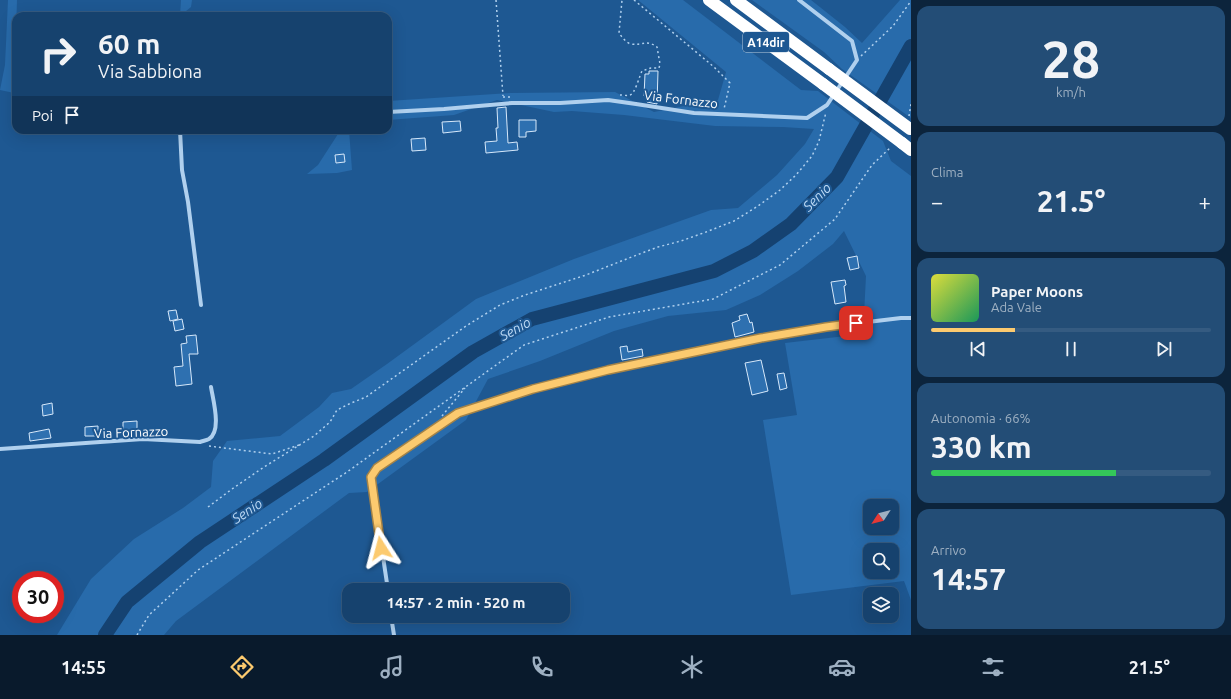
<!DOCTYPE html>
<html lang="it">
<head>
<meta charset="utf-8">
<style>
	body { margin:0; font-family:Ubuntu,sans-serif; background:#234d76; color:#f1f3f6; height:100vh; display:flex; flex-direction:column; font-size:15px; white-space:nowrap }
	* { box-sizing:border-box; margin:0 }
	p { font-size:13px; color:#9eb0c2 }
	.icon { flex:none; width:22px; height:22px; fill:none; stroke:currentColor; stroke-width:2; stroke-linecap:round; stroke-linejoin:round }
	.map { position:relative; flex:1; overflow:hidden }
	.sheet { display:flex; flex-direction:column; gap:6px; padding:6px; background:#0c243c; width:320px }
	.sheet>* { flex:none }
	.hud { position:absolute; left:12px; top:12px; width:380px; height:122px; border-radius:12px; box-shadow:0 4px 16px #0002,0 0 0 1px #355b81; background:#16426e; color:#f1f3f6; overflow:hidden }
	.needle { width:26px; rotate:234deg }
	.buttons { position:absolute; left:863px; top:499px; display:grid; gap:8px }
	.buttons a { display:grid; place-items:center; width:36px; height:36px; border-radius:8px; background:#16426e; box-shadow:0 4px 16px #0002,0 0 0 1px #355b81; font-size:20px }
	.speed { position:absolute; left:12px; top:571px; display:flex; gap:8px; font-size:20px; font-weight:700; text-align:center }
	.speed>* { display:grid; place-content:center; width:52px; height:52px; border-radius:50%; background:#16426e; box-shadow:0 4px 16px #0002,0 0 0 1px #355b81; line-height:1 }
	.speed .limit { border:6px solid #d22; background:#fff; color:#111 }
	.pin { position:absolute; display:grid; place-items:center; width:34px; height:34px; color:#fff; margin:-17px; border-radius:8px; box-shadow:0 2px 6px #0006 }
	.me { position:absolute; width:44px; margin:-22px; rotate:351deg; stroke-linejoin:round; filter:drop-shadow(0 0 3px #0008) }
	.turn { display:flex; align-items:center; gap:14px; height:84px; padding:0 20px; font-size:18px }
	.turn .icon { width:52px; height:52px; stroke-width:2.5 }
	.turn b { display:block; font-size:28px; line-height:34px }
	.then { display:flex; align-items:center; height:38px; padding:0 20px; background:#0003; gap:8px; font-size:15px }
	.big { font-size:30px; font-weight:600; line-height:1.1 }
	.sheet .widget { flex:1; display:flex; flex-direction:column; justify-content:center; gap:6px; min-width:0; padding:0 14px; border-radius:12px; background:#234d76 }
	.sheet .dial { align-items:center; gap:0 }
	.dial b { font-size:52px; line-height:1 }
	.song { display:flex; align-items:center; gap:12px }
	.cover { width:48px; height:48px; border-radius:6px; background:linear-gradient(135deg,hsl(60 70% 55%),hsl(150 70% 35%)) }
	.played { height:4px; border-radius:2px; background:linear-gradient(90deg,#fcca6f 30%,#355b81 30%) }
	.keys { display:flex; justify-content:space-around; direction:ltr }
	.heat { display:flex; justify-content:space-between; align-items:center; font-size:22px; direction:ltr }
	.charge { height:6px; border-radius:3px; background:linear-gradient(90deg,#34c759 66%,#355b81 0) }
	.trip { position:absolute; left:342px; top:583px; width:228px; height:40px; border-radius:12px; background:#16426e; box-shadow:0 4px 16px #0002,0 0 0 1px #355b81; font-weight:600; line-height:40px; text-align:center }
	.menu { display:flex; height:64px; justify-content:space-around; align-items:center; background:#091a2c; color:#9eb0c2 }
	.menu .icon { width:28px; height:28px }
	.menu .selected { color:#fcca6f }
	.menu b { font-size:18px; color:#f1f3f6 }
	main { display:flex; flex:1; min-height:0 }
	.map>svg:first-child { display:block }
	.green { fill:#286bab; fill-rule:evenodd }
	.lines { fill:none; stroke-linecap:round; stroke-linejoin:round }
	.river { stroke:#154271; stroke-width:14 }
	.building { fill:#2e70b0; stroke:#d6e8fa }
	.path { stroke:#b0d0ee; stroke-width:1.5; stroke-dasharray:2 3; stroke-linecap:butt }
	.minor { stroke:#b0d0ee; stroke-width:4 }
	.motorway { stroke:#fff; stroke-width:12 }
	.motorway-bridge { stroke:#fff; stroke-width:12 }
	.route-casing { stroke:#a48348; stroke-width:10 }
	.route { stroke:#fcca6f; stroke-width:7 }
	.labels { text-anchor:middle; dominant-baseline:central; stroke-width:4; stroke-linejoin:round; paint-order:stroke }
	.shield { fill:#1e5892; stroke:#bccdde; stroke-width:1 }
	.shield-label { font-size:12px; font-weight:bold; fill:#fff }
	.street-label { font-size:13px; fill:#fff; stroke:#1e5892 }
	.water-label { font-size:14px; font-style:italic; fill:#bcd9f5; stroke:#1e5892 }
</style>
</head>
<body>
<main>
<div class="map">
<svg width="911" height="635" viewBox="0 0 911 635">
	<rect width="100%" height="100%" fill="#1e5892"/>
	<g class="green">
		<polygon points="8,0 17,0 14,93 0,90 5,65"/>
		<polygon points="181,0 192,0 191,7 180,16"/>
		<path d="M638,0H683L801,90L818,91L883,141L891,161L911,176V600L904,581L791,595L763,420L797,415L785,343L863,334L866,276L844,231L833,244L798,271L760,295L726,310L668,316L614,331L540,361L488,379L466,420L367,492L349,493L176,621L164,635H57L91,579L134,539L183,508L211,487L213,461L227,441L280,436L319,407L332,393L351,389L387,364L476,299L574,259L711,210L738,208L777,175L805,144L814,129L783,127L715,126L624,115L572,111L554,112L497,100L454,115L388,120V101L510,93L615,92L654,112L689,105L695,101L710,104L718,100L726,72ZM870,506H892V528H870ZM870,550H892V572H870Z"/>
		<polygon points="752,0 811,0 845,27 862,43 900,0 911,0 911,118 842,69 824,52"/>
		<polygon points="339,130 349,130 352,170 337,173 307,174 318,165 338,134"/>
	</g>
	<g class="lines">
		<polyline class="river" points="105,635 127,602 200,542 324,460 473,352 532,319 714,271 753,251 791,224 837,177 911,46"/>
	</g>
	<g class="building">
		<polygon points="649,71 658,71 657,104 647,102 647,96 644,96 645,74 649,74"/>
		<polygon points="506,107 508,143 517,142 518,150 486,153 485,142 497,141 496,128 498,128 497,108"/>
		<polygon points="519,120 536,120 536,131 526,132 526,137 519,137"/>
		<polygon points="460,121 461,131 443,133 442,122"/>
		<polygon points="425,138 426,150 412,151 411,139"/>
		<polygon points="344,154 345,162 336,163 335,155"/>
		<polygon points="857,256 859,268 850,270 847,258"/>
		<polygon points="845,280 846,285 844,286 846,302 835,304 831,282"/>
		<polygon points="176,310 178,319 170,321 168,311"/>
		<polygon points="747,314 750,323 752,322 754,332 735,337 732,323 740,320 739,316"/>
		<polygon points="182,319 184,329 175,331 173,321"/>
		<polygon points="196,335 198,354 189,354 192,384 176,386 174,367 183,366 181,344 187,343 186,336"/>
		<polygon points="627,346 628,352 642,349 643,356 622,360 620,347"/>
		<polygon points="761,360 768,391 752,395 745,363"/>
		<polygon points="784,373 787,388 780,390 777,374"/>
		<polygon points="52,403 53,414 43,416 42,405"/>
		<polygon points="137,421 137,436 123,437 123,422"/>
		<polygon points="98,426 98,436 85,436 85,427"/>
		<polygon points="49,429 51,438 30,441 29,433"/>
	</g>
	<g class="lines">
		<g class="path">
			<polyline points="496,0 503,96"/>
			<polyline points="634,0 714,67 730,83 724,109"/>
			<polyline points="861,56 893,26 911,1"/>
			<path d="M620,95C623,95 627,96 630,95C635,94 639,77 642,71L651,68H659L660,64L657,47C646,39 642,46 631,44C626,43 622,37 619,33L622,0"/>
			<polyline points="503,97 510,97"/>
			<polyline points="909,116 911,104"/>
			<polyline points="442,416 465,388"/>
			<polyline points="209,446 272,454 299,445"/>
			<polyline points="208,507 232,489 264,467 314,436 330,422 337,410 349,404 366,397 466,326 500,305 525,295 586,275 629,258 658,247 681,241 706,232 734,221 758,206 780,190 796,175 812,156 819,141 826,112"/>
			<polyline points="137,635 149,615 198,570 347,472 524,345 609,317 713,299 780,265 835,219 872,165 891,147"/>
		</g>
		<g class="minor">
			<polyline points="388,112 444,109 512,103 560,103 608,100 636,104 694,113 807,118 827,105 857,60 852,41 799,0"/>
			<polyline points="180,130 182,170 188,202 201,305"/>
			<path d="M0,449L143,439L200,442C203,441 207,440 209,439C222,431 213,400 211,387"/>
			<polyline points="388,590 371,477 377,468 458,413 533,389 608,370 761,338 826,327 901,318 911,318"/>
			<polyline points="391,616 394,635"/>
		</g>
		<g class="motorway">
			<polyline points="709,0 823,84"/>
			<polyline points="736,0 829,69"/>
			<polyline points="902,143 911,150"/>
		</g>
		<g class="motorway-bridge">
			<polyline points="829,69 910,129"/>
			<polyline points="823,84 902,143"/>
		</g>
	</g>
	<g class="lines">
		<g class="route-casing">
			<polyline id="route" points="381,548 371,477 377,468 458,413 533,389 608,370 761,338 826,327 856,323"/>
		</g>
		<use href="#route" class="route"/>
	</g>
	<g class="labels">
		<rect class="shield" x="743" y="32" width="46" height="20" rx="3"/>
		<g class="shield-label">
			<text x="766" y="42">A14dir</text>
		</g>
		<g class="street-label">
			<text transform="translate(681 99) rotate(7)">Via Fornazzo</text>
			<text transform="translate(131 432) rotate(-2)">Via Fornazzo</text>
		</g>
		<g class="water-label">
			<text transform="translate(817 197) rotate(-45)">Senio</text>
			<text transform="translate(515 329) rotate(-29)">Senio</text>
			<text transform="translate(247 511) rotate(-34)">Senio</text>
		</g>
	</g>
</svg>
<div class="buttons">
<a><svg class="needle" viewBox="-14 -14 28 28"><path d="M0-13l5 13h-10z" fill="#e53935"/><path d="M0 13l5-13h-10z" fill="#9eb0c2"/></svg></a>
<a><svg class="icon" aria-label="search" viewBox="0 0 24 24"><circle cx="10" cy="10" r="6"/><path d="M15 15l6 6"/></svg></a>
<a><svg class="icon" aria-label="layers" viewBox="0 0 24 24"><path d="M12 4l9 5-9 5-9-5zM3 14l9 5 9-5"/></svg></a>
</div>
<div class="speed"><div class="limit">30</div></div>
<div class="pin" style="left:856px;top:323px;background:#d93025"><svg class="icon" aria-label="arrive" viewBox="0 0 24 24"><path d="M6 21V4h12l-3 4 3 4H6"/></svg></div>
<svg class="me" style="left:381px;top:548px" viewBox="-20 -20 40 40"><path d="M0-17L14 15 0 8-14 15z" fill="#fcca6f" stroke="#fff" stroke-width="4"/></svg>
<div class="trip">14:57 · 2 min · 520 m</div>
<div class="hud">
<div class="turn"><svg class="icon" aria-label="right" viewBox="0 0 24 24"><path d="M7 20v-9h11M14 6l5 5-5 5"/></svg><div><b>60 m</b>Via Sabbiona</div></div>
<div class="then">Poi<svg class="icon" aria-label="arrive" viewBox="0 0 24 24"><path d="M6 21V4h12l-3 4 3 4H6"/></svg></div>
</div>
</div>
<section class="sheet">
<div class="widget dial"><b>28</b><p>km/h</p></div>
<div class="widget"><p>Clima</p>
<div class="heat"><a>−</a><b class="big">21.5°</b><a>+</a></div>
</div>
<div class="widget">
<div class="song"><i class="cover"></i><div><b>Paper Moons</b><p>Ada Vale</p></div></div>
<div class="played"></div>
<div class="keys"><svg class="icon" aria-label="previous" viewBox="0 0 24 24"><path d="M18 5L8 12l10 7zM5 5v14"/></svg><svg class="icon" aria-label="pause" viewBox="0 0 24 24"><path d="M8 5v14M16 5v14"/></svg><svg class="icon" aria-label="next" viewBox="0 0 24 24"><path d="M6 5l10 7-10 7zM19 5v14"/></svg></div>
</div>
<div class="widget"><p>Autonomia · 66%</p><b class="big">330 km</b><div class="charge"></div></div>
<div class="widget"><p>Arrivo</p><b class="big">14:57</b></div>
</section>
</main>
<nav class="menu">
<b>14:55</b>
<svg class="icon selected" aria-label="directions" viewBox="0 0 24 24"><path d="M12 3l9 9-9 9-9-9zM9 14v-3h6M13 9l2 2-2 2"/></svg>
<svg class="icon" aria-label="music" viewBox="0 0 24 24"><path d="M9 18V5l10-2v13"/><circle cx="6" cy="18" r="3"/><circle cx="16" cy="16" r="3"/></svg>
<svg class="icon" aria-label="phone" viewBox="0 0 24 24"><path d="M5 4h4l2 5-3 2q2 4 5 5l2-3 5 2v4C11 20 4 13 5 4z"/></svg>
<svg class="icon" aria-label="climate" viewBox="0 0 24 24"><path d="M12 3v18M4 7l16 10M4 17L20 7"/></svg>
<svg class="icon" aria-label="car" viewBox="0 0 24 24"><path d="M5 17H2v-5l4-1 3-4h7l3 4 3 1v5h-3M9 17h6M6 11h13"/><circle cx="7" cy="17" r="2"/><circle cx="17" cy="17" r="2"/></svg>
<svg class="icon" aria-label="filters" viewBox="0 0 24 24"><path d="M4 7h16M4 17h16"/><circle cx="9" cy="7" r="2"/><circle cx="15" cy="17" r="2"/></svg>
<b>21.5°</b>
</nav>
</body>
</html>
